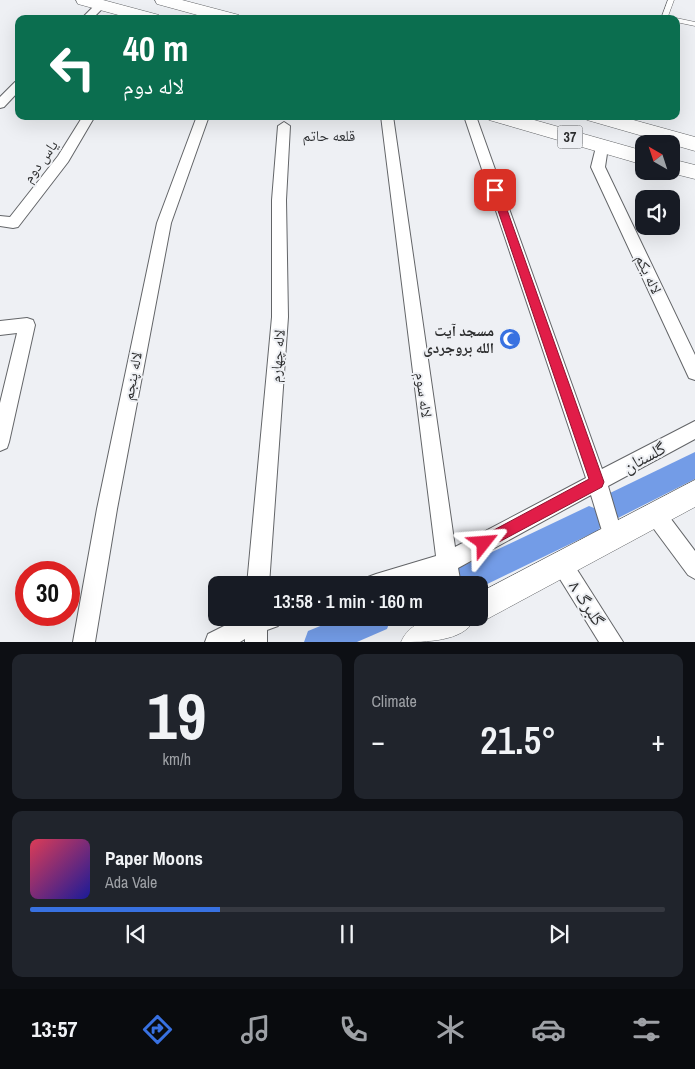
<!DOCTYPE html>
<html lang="en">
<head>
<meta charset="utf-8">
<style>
	body { margin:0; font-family:"Archivo Narrow","Noto Naskh Arabic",sans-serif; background:#20242c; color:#f1f3f6; height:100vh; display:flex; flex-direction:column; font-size:19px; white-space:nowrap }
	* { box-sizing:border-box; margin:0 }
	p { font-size:16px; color:#9ea1a6 }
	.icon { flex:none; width:28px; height:28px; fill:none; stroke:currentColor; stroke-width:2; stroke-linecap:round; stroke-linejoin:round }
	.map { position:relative; height:642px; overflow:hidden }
	.sheet { display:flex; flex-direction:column; gap:12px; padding:12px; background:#0d0f14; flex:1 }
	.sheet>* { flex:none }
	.guide { position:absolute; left:15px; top:15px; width:665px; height:105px; border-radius:10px; box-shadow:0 5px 20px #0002; background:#0b6e4f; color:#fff; overflow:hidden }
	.needle { width:32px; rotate:321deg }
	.tools { position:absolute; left:635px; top:135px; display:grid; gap:10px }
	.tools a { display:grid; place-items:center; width:45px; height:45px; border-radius:10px; background:#171b24; box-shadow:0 5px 20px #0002; font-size:25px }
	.speed { position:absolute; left:15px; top:561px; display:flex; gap:10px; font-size:25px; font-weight:700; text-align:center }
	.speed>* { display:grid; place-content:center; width:65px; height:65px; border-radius:50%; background:#171b24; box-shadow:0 5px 20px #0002; line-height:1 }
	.speed .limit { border:8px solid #d22; background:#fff; color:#111 }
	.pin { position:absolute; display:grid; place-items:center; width:42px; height:42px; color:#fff; margin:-21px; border-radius:10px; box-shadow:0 2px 8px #0006 }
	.me { position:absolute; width:55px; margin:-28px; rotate:62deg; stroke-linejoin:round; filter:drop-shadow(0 0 4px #0008) }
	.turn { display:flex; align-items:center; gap:18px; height:105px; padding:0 25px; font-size:22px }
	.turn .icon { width:65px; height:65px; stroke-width:2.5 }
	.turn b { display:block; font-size:35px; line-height:42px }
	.big { font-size:38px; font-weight:600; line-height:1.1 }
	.sheet .card { flex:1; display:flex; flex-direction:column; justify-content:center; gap:8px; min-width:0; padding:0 18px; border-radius:10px; background:#20242c }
	.sheet .dial { align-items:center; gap:0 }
	.dial b { font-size:65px; line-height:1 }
	.song { display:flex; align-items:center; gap:15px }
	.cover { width:60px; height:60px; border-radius:8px; background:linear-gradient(135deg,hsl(350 70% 55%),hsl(240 70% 35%)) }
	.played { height:5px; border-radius:2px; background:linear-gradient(90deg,#3871e1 30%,#363941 30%) }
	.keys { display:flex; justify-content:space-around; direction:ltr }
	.heat { display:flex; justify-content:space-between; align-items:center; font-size:28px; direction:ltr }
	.sheet .tiles { flex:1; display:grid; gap:12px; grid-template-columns:1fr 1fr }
	.card:last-child { grid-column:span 2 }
	.trip { position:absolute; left:208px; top:576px; width:280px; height:50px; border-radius:10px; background:#171b24; box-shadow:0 5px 20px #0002; font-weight:600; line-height:50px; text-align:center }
	.menu { display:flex; height:80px; justify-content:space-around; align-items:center; background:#090b0e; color:#9ea1a6 }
	.menu .icon { width:35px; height:35px }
	.menu .current { color:#3871e1 }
	.menu b { font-size:22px; color:#f1f3f6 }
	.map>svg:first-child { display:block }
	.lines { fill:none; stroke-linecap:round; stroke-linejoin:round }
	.canal { fill:#739ce7; fill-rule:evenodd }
	.service-casing { stroke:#636568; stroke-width:1 }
	.minor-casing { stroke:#636568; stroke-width:2 }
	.tertiary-casing { stroke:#636568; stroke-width:1 }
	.trunk-casing { stroke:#636568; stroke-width:1 }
	.service { fill:#fff; fill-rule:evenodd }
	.minor { fill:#fff; fill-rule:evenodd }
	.tertiary { fill:#fff; fill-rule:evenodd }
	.trunk { fill:#fff; fill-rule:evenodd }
	.route { fill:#e11d48; stroke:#92132f }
	.labels { text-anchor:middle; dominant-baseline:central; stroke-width:4; stroke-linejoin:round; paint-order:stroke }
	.shield { fill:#eef0f4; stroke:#67686a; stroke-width:1 }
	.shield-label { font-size:14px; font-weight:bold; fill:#2d2e2f }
	.far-quarter-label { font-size:15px; fill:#2f3134; stroke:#eef0f4 }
	.street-label { font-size:15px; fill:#2d2e2f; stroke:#eef0f4 }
	.poi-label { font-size:15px; font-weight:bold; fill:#2d2e2f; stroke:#eef0f4; text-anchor:end }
	.near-street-label { font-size:18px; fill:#2d2e2f; stroke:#eef0f4 }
</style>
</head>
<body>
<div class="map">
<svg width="695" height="642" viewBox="0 0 695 642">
	<rect width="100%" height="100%" fill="#eef0f4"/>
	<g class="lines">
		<g class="canal">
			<polygon points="695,452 695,479 618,518 608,514 604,504 608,494"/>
			<polygon points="589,506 599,510 603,520 599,530 479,588 479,585 449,585 447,581 452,571"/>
			<polygon points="340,618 391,618 387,629 357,642 304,642 308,631"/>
		</g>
		<g class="service-casing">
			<g id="service">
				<polygon points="668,0 674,0 667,19 661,19"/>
				<polygon points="676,18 695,22 695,26 676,22 676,19 674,19"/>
			</g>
		</g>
		<g class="minor-casing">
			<g id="minor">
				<polygon points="101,2 106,5 92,19 81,19 97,3"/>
				<polygon points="19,81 19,91 4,107 0,108 0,97 15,82"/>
				<polygon points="83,116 95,116 68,162 18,227 13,228 0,226 0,216 10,217 58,156"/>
				<polygon points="197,116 209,116 171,223 117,509 95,642 73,642 97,509 157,223"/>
				<polygon points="381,116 393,116 455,547 586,478 464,116 476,116 602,469 695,421 695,439 608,486 623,537 620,544 613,547 606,544 591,495 458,568 461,585 439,585 438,576 410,585 365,585 368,577 376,574 436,556"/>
				<polygon points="284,122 290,126 286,200 288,317 269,585 247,585 272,317 272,200 278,126"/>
				<polygon points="602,143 608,147 605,167 695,355 695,380 689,378 591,167 596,147"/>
				<polygon points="27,318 33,320 35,325 9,442 7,448 0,451 0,403 17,333 0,335 0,321"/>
				<polygon points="655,504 662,507 695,551 695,579 688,575 648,521 645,514 648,507"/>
				<polygon points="562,553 569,557 623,642 599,642 555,571 551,564 555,557"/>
				<polygon points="240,618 281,618 278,626 267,630 267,642 245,642 245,639 240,642 205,642 208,634"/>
			</g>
		</g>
		<g class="tertiary-casing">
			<path id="tertiary" d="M695,480V507L489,618L479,622L474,620C463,642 425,642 401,642C414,612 453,618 479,618V593Z"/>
		</g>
		<g class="trunk-casing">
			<g id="trunk">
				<polygon points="76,0 103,0 159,15 162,19 133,19 78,4"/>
				<polygon points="155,0 182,0 239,15 242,19 212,19 157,4"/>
				<polygon points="486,116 520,116 644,151 644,165 489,120"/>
				<polygon points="584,116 619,116 695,137 695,151 587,120"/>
				<polygon points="671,159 695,165 695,179 663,171 671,171"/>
			</g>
		</g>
		<use href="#service" class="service"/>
		<use href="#minor" class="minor"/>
		<use href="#tertiary" class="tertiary"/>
		<use href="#trunk" class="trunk"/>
	</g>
	<polygon class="route" points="495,186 500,190 604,482 602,487 484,550 479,548 477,543 479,538 589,479 491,190"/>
	<defs>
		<g id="mosque-disc" transform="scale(1.125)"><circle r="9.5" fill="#3871e1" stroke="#eef0f4"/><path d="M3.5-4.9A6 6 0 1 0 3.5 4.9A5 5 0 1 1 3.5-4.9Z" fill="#fff"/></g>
	</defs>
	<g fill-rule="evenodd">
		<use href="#mosque-disc" x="510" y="339"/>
	</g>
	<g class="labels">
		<rect class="shield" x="557.5" y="125.5" width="25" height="23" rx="4"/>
		<g class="shield-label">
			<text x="570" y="137">37</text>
		</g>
		<g class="far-quarter-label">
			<text x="329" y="135">قلعه حاتم</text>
		</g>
		<g class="street-label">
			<text transform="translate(40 161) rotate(-54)">یاس دوم</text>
			<text transform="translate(649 274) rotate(65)">لاله یکم</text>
			<text transform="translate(277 356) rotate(-85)">لاله چهارم</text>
			<text transform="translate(132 376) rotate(-79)">لاله پنجم</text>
			<text transform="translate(424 395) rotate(82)">لاله سوم</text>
		</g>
		<g class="poi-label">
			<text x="494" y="330">مسجد آیت<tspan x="494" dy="17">الله بروجردی</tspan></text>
		</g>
		<g class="near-street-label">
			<text transform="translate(644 457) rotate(-28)">گلستان</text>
			<text transform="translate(587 603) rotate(57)">گلبرگ ۸</text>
		</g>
	</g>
</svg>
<div class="tools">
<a><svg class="needle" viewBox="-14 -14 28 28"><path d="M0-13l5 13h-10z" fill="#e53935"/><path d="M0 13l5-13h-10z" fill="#9ea1a6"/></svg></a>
<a><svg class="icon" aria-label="sound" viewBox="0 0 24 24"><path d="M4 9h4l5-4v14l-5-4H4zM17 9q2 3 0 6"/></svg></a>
</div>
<div class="speed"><div class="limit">30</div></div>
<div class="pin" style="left:495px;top:190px;background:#d93025"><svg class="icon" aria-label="arrive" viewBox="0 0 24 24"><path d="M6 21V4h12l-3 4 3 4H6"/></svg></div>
<svg class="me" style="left:484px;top:543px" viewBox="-20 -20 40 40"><path d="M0-17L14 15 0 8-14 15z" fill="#e11d48" stroke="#fff" stroke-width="4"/></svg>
<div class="trip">13:58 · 1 min · 160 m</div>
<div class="guide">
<div class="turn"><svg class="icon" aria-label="left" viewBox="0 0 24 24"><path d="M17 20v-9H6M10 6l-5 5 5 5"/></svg><div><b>40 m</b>لاله دوم</div></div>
</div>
</div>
<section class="sheet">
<div class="tiles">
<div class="card dial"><b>19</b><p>km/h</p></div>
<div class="card"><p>Climate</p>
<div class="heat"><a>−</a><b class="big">21.5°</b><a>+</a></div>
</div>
<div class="card">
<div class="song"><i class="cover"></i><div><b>Paper Moons</b><p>Ada Vale</p></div></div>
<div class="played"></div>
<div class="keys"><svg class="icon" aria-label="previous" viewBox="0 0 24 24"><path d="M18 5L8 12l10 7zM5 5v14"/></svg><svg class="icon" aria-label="pause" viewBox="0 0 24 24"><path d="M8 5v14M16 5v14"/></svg><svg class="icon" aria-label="next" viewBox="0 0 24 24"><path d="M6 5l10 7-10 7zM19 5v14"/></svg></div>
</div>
</div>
</section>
<nav class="menu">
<b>13:57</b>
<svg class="icon current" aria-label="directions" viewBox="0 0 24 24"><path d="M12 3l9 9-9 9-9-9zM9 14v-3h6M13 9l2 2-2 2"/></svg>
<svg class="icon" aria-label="music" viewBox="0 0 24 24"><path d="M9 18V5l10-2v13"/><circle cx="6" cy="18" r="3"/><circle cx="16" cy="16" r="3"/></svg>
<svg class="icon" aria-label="phone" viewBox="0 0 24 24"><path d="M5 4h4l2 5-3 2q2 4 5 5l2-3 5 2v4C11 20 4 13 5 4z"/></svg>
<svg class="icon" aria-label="climate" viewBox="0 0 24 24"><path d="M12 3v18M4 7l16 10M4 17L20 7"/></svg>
<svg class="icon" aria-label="car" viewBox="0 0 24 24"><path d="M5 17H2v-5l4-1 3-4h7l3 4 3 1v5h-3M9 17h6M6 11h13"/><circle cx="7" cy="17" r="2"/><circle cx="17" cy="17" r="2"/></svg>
<svg class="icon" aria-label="filters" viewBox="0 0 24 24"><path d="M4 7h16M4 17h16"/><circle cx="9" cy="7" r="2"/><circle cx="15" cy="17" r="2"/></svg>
</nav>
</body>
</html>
